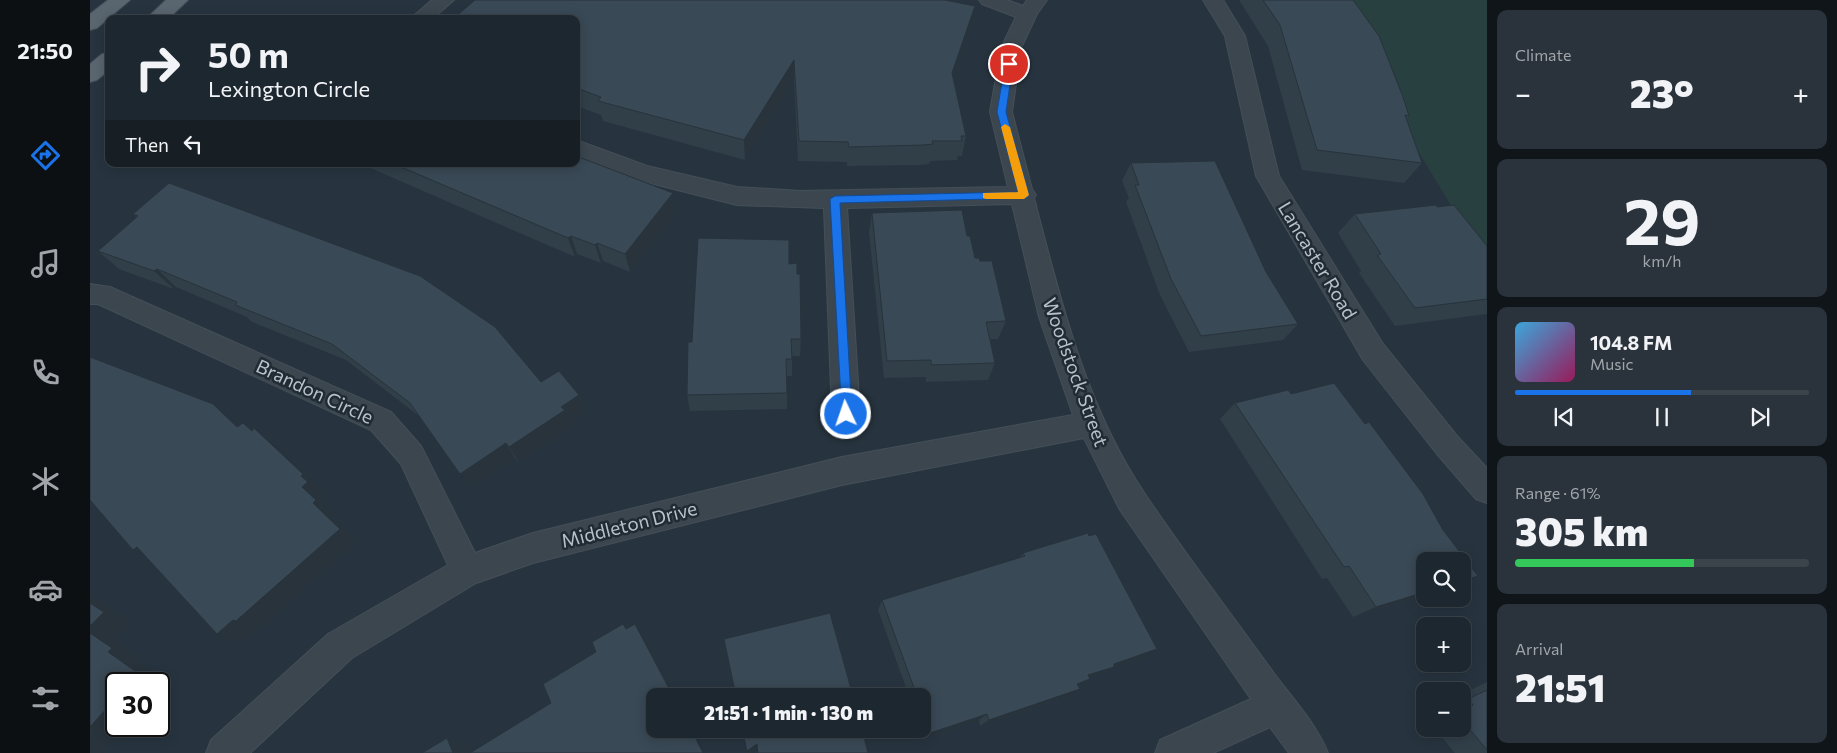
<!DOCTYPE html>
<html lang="en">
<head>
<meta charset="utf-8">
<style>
	body { margin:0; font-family:Commissioner,sans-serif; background:#2a333b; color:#f1f3f6; height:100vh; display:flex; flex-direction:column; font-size:19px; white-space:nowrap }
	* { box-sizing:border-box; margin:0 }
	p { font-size:16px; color:#a0a5aa }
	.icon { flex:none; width:28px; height:28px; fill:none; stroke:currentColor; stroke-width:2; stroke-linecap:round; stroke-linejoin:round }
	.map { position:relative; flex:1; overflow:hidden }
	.sheet { display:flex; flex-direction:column; gap:10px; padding:10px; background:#10151a; width:350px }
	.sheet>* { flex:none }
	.banner { position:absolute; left:15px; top:15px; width:475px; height:152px; border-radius:10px; box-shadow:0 2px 12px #0003,0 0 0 1px #3b444b; background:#1d272f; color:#f1f3f6; overflow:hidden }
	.tools { position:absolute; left:1326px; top:552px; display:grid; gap:10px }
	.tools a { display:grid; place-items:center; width:55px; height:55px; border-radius:10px; background:#1d272f; box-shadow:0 2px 12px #0003,0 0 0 1px #3b444b; font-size:25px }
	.speed { position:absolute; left:15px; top:672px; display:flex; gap:10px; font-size:25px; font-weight:700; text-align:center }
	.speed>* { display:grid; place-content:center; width:65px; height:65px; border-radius:50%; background:#1d272f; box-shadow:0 2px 12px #0003,0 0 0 1px #3b444b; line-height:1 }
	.speed .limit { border:2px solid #111; border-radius:8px; background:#fff; color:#111 }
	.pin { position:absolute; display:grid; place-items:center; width:42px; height:42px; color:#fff; margin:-21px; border:2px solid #fff; border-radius:50%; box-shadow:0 1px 5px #0007 }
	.me { position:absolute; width:55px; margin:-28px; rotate:357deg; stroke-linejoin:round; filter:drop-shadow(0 0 4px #0008) }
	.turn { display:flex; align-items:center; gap:18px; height:105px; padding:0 20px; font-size:22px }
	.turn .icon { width:65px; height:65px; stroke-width:2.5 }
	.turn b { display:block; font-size:35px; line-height:42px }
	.then { display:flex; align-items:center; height:48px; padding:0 20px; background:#0003; gap:10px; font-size:19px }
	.big { font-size:38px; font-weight:800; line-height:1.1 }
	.sheet .card { flex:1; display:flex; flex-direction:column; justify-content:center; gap:8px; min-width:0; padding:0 18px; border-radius:10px; background:#2a333b }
	.sheet .dial { align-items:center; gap:0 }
	.dial b { font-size:65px; line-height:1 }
	.song { display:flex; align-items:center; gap:15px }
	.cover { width:60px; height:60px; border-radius:8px; background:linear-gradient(135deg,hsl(200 70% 55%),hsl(330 70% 35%)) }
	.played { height:5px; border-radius:2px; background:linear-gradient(90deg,#1a73e8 60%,#3b444b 60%) }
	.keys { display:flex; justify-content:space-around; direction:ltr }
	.heat { display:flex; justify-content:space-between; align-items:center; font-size:28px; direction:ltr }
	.charge { height:8px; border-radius:4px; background:linear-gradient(90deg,#34c759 61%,#3b444b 0) }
	.trip { position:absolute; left:556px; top:688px; width:285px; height:50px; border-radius:10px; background:#1d272f; box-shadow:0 2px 12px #0003,0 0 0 1px #3b444b; font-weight:800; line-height:50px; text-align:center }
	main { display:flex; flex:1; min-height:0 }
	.dock { display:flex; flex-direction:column; width:90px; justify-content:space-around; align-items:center; background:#0c1013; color:#a0a5aa }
	.dock .icon { width:35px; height:35px }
	.dock .on { color:#1a73e8 }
	.dock b { font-size:22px; color:#f1f3f6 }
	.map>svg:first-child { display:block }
	.green { fill:#294040 }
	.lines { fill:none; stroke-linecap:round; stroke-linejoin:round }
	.minor-casing { stroke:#444f58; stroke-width:2 }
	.major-casing { stroke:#444f58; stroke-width:2 }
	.minor { fill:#3b464f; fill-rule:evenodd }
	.major { fill:#59656f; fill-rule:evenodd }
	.wall { fill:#313f49 }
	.shaded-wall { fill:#28333c }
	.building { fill:#394955; stroke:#28333c }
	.route { fill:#1a73e8; stroke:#114b97 }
	.slow { fill:#f59e0b }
	.labels { text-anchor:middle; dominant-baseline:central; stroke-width:5; stroke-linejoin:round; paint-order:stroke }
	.street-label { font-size:19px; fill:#b7c1ca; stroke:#202b34 }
</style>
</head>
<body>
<main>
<nav class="dock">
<b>21:50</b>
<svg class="icon on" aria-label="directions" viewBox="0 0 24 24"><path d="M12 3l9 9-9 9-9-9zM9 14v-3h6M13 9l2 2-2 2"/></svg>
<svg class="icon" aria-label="music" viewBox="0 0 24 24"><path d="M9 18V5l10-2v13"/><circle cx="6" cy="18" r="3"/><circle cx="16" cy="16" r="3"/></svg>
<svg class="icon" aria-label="phone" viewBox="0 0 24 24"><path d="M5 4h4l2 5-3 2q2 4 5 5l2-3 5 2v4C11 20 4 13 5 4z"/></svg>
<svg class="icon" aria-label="climate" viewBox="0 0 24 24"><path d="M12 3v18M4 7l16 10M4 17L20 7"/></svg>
<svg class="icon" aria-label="car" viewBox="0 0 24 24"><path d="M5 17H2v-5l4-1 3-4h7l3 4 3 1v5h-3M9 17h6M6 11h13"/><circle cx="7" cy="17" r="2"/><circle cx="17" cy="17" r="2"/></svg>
<svg class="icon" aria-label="filters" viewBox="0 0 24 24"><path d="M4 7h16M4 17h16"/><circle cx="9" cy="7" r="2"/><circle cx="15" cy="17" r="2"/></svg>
</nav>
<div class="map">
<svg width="1397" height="753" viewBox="0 0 1397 753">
	<rect width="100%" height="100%" fill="#27343f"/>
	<polygon class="green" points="1262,0 1397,0 1397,265 1290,88"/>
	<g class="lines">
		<g class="minor-casing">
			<g id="minor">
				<polygon points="342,0 364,0 342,19 320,19"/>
				<path d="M889,0H917L933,6L937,0H957L947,14L931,48L922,112L942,189L946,195L944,198C970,298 995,404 1053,491C1094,553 1140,612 1183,672C1202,698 1226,723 1238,753H1199L1180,727L1123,753H1065L1070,740L1161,699L1030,510L994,438L752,485L443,563L386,583L262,658L160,753H116L121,740L238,634L358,565L311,464L281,430L8,304H0V284L20,287L301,412L331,446L385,553L443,533L752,457L983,415L949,317L922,204L757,208L770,414L766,423L756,426L746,423L742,414L734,208L647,205L544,179L486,157V140L557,166L647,187L710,191L918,187L900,112L911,48L926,17L892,4Z"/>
				<polygon points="1113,0 1133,0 1155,36 1189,176 1293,344 1367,436 1397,468 1397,503 1386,499 1347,454 1273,360 1166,176 1135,36"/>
			</g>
		</g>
		<g class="major-casing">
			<g id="major">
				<polygon points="18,0 40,0 7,28 0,30 0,14"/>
				<polygon points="76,0 98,0 78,19 56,19"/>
				<polygon points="19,53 19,70 7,80 0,82 0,64 12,54"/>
			</g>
		</g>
		<use href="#minor" class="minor"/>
		<use href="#major" class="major"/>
	</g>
	<g class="wall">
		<polygon points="1149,0 1263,0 1319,116 1316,119 1332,163 1314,183 1212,170 1178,46"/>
		<polygon points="486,19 881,26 863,78 876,136 872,156 868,156 867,160 840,161 839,164 830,165 757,166 757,162 708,161 704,80 655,160 513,121 511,115 486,106"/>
		<polygon points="1041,163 1176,272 1208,324 1193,340 1099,352 1070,295 1036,202 1039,198 1032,181"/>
		<polygon points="271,164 486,164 586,212 540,272 513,261 511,263 487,254 485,257"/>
		<polygon points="1347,207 1397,246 1397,314 1305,326 1269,273 1271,271 1248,233 1265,214"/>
		<polygon points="782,213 877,236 885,258 890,261 916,321 908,339 900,339 905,363 898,380 836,382 836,377 794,378 779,232"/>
		<polygon points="43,214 451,382 489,395 496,411 480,421 483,426 429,462 425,458 382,487 329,416 256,360 162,322 157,317 86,287 84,289 29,269 8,251 47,218"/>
		<polygon points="699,264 711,339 710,356 702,356 702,376 697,376 697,409 600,411 597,395 602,342"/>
		<polygon points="1145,403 1335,595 1263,617 1237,578 1232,579 1130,419"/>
		<polygon points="933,553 1052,658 1022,668 1010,675 1000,678 1000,679 989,686 977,696 890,726 889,720 834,739 830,729 832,729 832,696 819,696 788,610 792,600 929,558"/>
		<polygon points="1397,682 1397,753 1365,753 1345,729 1372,729 1372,694"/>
	</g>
	<g class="shaded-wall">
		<polygon points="885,6 881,26 858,93 862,73"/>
		<polygon points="704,60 704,80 655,160 654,140"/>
		<polygon points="583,193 586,212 540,272 535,254"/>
		<polygon points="481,236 487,254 485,257 478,238"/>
		<polygon points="507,243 513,261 511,263 505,245"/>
		<polygon points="67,269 86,287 84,289 64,271"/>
		<polygon points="489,395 496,411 480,421 483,426 429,462 419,447 471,407"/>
		<polygon points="123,404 143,420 167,443 147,427"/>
		<polygon points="164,428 184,444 231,488 229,490 236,496 230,501 244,514 241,516 267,541 168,631 166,630 150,644 127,634 223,503 212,487 211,476"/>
		<polygon points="416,443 425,458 382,487 370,474"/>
		<polygon points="47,547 68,562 43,550"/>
		<polygon points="1388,576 1372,582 1372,581"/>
		<polygon points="1335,592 1335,595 1263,617 1286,607"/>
		<polygon points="0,595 41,622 25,639 50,657 47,661 76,681 69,689 69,684 39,684 18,652 0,633"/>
		<polygon points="545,624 553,635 585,696 583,696"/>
		<polygon points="1067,649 1052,658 1022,668 1010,675 986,683 998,675 1024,664"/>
		<polygon points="1000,679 987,687 987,684"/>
		<polygon points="990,689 977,696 890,726 899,720"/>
		<polygon points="26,698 26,726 37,726 13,753 0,753 0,727"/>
		<polygon points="897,714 889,720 834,739 840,733"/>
		<polygon points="601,729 602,729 615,753 613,753"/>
		<polygon points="357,738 375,744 378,753 363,753"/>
		<polygon points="667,744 668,749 662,753 658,753 657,751"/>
	</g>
	<g class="building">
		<polygon points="385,0 855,0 885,6 862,73 876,136 871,136 872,141 842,141 843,144 834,145 759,147 758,142 709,141 704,60 654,140 508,101 511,97 486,88 486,19 363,19"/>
		<polygon points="1173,0 1263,0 1289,36 1313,97 1319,116 1315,115 1332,163 1227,150 1190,25"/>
		<polygon points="486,156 583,193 535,254 507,243 505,245 481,236 478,238 304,164 486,164"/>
		<polygon points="1125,161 1176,272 1208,324 1111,336 1081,279 1045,185 1049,185 1041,163"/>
		<polygon points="79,183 330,276 405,327 451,382 469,371 489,395 471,407 475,410 419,447 416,443 370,474 320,403 242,344 145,305 147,302 67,269 64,271 8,251 48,216 43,214"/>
		<polygon points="1346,205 1347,207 1364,205 1397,246 1397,299 1325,308 1287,255 1291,254 1265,214"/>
		<polygon points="872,210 877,236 880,236 885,258 889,258 890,261 902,261 916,321 896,322 905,363 841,365 841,360 797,361 782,213"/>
		<polygon points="608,238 699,240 699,264 707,263 707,274 710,274 711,339 701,339 702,359 696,359 697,393 597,395 598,342 602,342"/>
		<polygon points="0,357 123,404 147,427 153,423 162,431 164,428 213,474 211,476 218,482 212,487 226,500 223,503 250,529 146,621 143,620 127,634 47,547 43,550 0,500"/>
		<polygon points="1244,383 1275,424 1279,422 1333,494 1353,530 1388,576 1372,581 1372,561 1335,561 1335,592 1286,607 1259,566 1254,567 1145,403 1198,390 1201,394"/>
		<polygon points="998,533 999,536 1006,534 1067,649 1024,664 1024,667 998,675 1000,679 987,684 990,689 899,720 897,714 840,733 832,712 832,696 827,696 792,600 935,556 933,553"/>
		<polygon points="0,603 14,612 0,626"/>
		<polygon points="740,613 763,696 646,696 634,639"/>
		<polygon points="533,624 536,629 545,624 583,696 565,696 565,729 601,729 613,753 380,753 461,703 453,684 506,652 502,642"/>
		<polygon points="0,633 22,648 18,652 48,673 39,684 26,684 26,698 0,727"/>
		<polygon points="1397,690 1397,750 1372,720 1372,711 1383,705 1378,699"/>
		<polygon points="652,729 772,729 778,753 668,753 667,744 657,751"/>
		<polygon points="357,738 363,753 332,753"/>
	</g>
	<polygon class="route" points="919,61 923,64 916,112 939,195 937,198 750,203 762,414 756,419 752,418 740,199 745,196 928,192 907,112 915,64"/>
	<polygon class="slow" points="915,124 920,127 939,195 934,199 896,199 893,198 893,193 928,192 911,127"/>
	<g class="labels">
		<g class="street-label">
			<text transform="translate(1228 260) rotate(59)">Lancaster Road</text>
			<text transform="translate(986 372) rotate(70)">Woodstock Street</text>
			<text transform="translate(225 391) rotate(25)">Brandon Circle</text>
			<text transform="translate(539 524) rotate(-14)">Middleton Drive</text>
		</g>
	</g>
</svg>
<div class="tools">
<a><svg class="icon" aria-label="search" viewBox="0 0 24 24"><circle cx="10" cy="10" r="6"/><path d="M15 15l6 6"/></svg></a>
<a>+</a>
<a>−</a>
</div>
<div class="speed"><div class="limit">30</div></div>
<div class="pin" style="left:919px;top:64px;background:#d93025"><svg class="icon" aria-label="arrive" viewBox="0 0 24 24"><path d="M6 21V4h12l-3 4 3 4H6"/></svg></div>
<svg class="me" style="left:756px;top:414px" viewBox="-20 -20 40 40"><circle r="17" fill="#1a73e8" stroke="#fff" stroke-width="3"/><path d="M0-11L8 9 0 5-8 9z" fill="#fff"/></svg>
<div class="trip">21:51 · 1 min · 130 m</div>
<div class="banner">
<div class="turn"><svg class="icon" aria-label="right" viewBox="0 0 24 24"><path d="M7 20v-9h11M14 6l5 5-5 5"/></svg><div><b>50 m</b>Lexington Circle</div></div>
<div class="then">Then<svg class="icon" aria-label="left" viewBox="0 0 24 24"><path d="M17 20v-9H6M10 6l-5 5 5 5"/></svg></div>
</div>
</div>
<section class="sheet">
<div class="card"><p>Climate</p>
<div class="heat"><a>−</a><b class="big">23°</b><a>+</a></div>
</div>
<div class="card dial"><b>29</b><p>km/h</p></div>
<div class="card">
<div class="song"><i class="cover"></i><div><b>104.8 FM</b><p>Music</p></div></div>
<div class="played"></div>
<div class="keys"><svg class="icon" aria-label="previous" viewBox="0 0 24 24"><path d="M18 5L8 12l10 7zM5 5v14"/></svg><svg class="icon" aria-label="pause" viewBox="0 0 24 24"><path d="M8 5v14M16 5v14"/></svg><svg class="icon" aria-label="next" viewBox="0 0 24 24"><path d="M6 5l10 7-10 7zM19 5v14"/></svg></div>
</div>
<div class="card"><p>Range · 61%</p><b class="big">305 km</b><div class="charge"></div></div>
<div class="card"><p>Arrival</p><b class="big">21:51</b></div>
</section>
</main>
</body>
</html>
